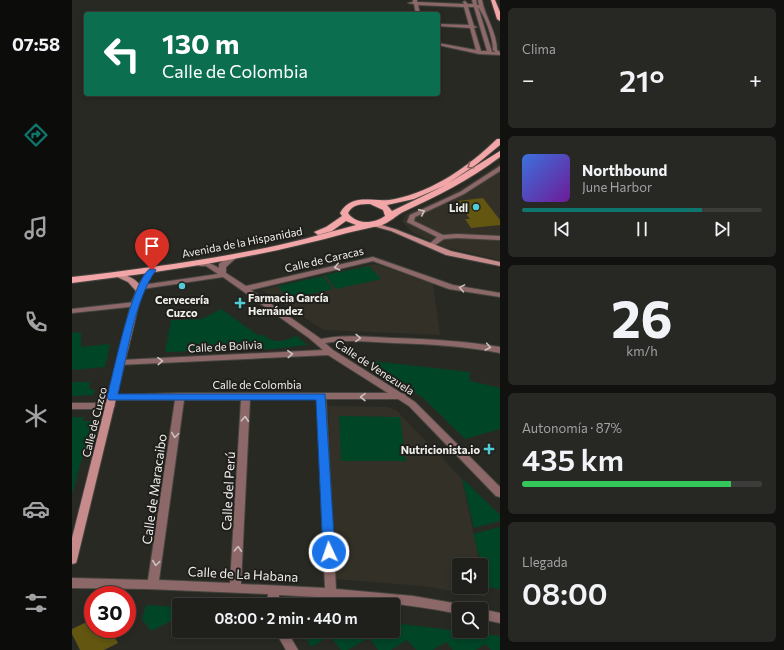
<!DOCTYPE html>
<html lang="es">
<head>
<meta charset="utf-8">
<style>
	body { margin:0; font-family:Commissioner,sans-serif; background:#272724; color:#f1f3f6; height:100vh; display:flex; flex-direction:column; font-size:15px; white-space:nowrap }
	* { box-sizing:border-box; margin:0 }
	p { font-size:13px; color:#a1a2a3 }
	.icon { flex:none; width:22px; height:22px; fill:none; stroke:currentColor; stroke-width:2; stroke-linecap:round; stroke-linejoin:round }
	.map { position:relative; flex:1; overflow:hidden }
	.sheet { display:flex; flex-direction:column; gap:8px; padding:8px; background:#11110f; width:284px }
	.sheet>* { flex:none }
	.banner { position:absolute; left:12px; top:12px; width:356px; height:84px; border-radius:4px; box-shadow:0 2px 6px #0003,0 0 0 1px #3c3d3a; background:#0b6e4f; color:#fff; overflow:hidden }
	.fabs { position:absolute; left:380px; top:558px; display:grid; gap:8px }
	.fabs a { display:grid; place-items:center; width:36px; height:36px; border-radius:4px; background:#1f1f1b; box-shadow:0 2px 6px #0003,0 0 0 1px #3c3d3a; font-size:20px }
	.speed { position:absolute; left:12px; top:586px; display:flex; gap:8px; font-size:20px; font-weight:700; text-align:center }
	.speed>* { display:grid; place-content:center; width:52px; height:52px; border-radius:50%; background:#1f1f1b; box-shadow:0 2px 6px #0003,0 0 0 1px #3c3d3a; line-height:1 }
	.speed .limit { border:6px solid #d22; background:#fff; color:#111 }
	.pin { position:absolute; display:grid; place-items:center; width:34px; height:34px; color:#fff; margin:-41px -17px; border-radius:50% 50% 50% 0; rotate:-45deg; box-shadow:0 0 4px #0007 }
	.pin .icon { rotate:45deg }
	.me { position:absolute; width:44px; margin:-22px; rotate:357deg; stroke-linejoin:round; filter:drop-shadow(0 0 3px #0008) }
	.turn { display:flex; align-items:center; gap:14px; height:84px; padding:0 12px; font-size:18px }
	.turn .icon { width:52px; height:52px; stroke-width:2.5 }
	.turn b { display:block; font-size:28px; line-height:34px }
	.big { font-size:30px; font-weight:600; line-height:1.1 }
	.sheet .tile { flex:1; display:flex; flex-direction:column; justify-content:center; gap:6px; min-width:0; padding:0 14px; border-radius:6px; background:#272724 }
	.sheet .dial { align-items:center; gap:0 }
	.dial b { font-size:52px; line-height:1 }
	.song { display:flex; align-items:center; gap:12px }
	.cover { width:48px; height:48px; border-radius:6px; background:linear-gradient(135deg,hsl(220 70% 55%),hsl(280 70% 35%)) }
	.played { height:4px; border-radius:2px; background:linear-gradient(90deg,#0f766e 75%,#3c3d3a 75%) }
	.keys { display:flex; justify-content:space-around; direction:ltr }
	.heat { display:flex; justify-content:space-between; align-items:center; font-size:22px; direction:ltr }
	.charge { height:6px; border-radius:3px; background:linear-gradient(90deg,#34c759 87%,#3c3d3a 0) }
	.trip { position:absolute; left:100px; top:598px; width:228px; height:40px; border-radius:4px; background:#1f1f1b; box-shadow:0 2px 6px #0003,0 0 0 1px #3c3d3a; font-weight:600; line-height:40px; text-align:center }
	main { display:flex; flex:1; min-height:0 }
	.tab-bar { display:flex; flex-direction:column; width:72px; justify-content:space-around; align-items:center; background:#0c0c0b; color:#a1a2a3 }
	.tab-bar .icon { width:28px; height:28px }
	.tab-bar .on { color:#0f766e }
	.tab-bar b { font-size:18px; color:#f1f3f6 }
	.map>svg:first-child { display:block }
	.built { fill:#333127 }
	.green { fill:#014527 }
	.building { fill:#625611 }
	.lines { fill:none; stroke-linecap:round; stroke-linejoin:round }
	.street-casing { stroke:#454540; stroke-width:2 }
	.secondary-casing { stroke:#454540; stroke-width:2 }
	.primary-casing { stroke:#454540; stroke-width:2 }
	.street { fill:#8d6868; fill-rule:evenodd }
	.secondary { fill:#c78b8c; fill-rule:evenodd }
	.primary { fill:#f3a6a7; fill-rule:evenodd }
	.oneway { stroke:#8a6261 }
	.oneway2 { stroke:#cdc0be }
	.route { fill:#1a73e8; stroke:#114b97 }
	.poi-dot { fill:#51ccd4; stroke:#201f1b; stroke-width:1.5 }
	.labels { text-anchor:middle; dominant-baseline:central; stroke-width:4; stroke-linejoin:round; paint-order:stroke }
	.poi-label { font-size:11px; font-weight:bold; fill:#efefec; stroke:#201f1b; text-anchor:end }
	.street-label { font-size:11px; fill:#efefec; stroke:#201f1b }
	.near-street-label { font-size:13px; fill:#efefec; stroke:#201f1b }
</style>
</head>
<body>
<main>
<nav class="tab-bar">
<b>07:58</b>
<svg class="icon on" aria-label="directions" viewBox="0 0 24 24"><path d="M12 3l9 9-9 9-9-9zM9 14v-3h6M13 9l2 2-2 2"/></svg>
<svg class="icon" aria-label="music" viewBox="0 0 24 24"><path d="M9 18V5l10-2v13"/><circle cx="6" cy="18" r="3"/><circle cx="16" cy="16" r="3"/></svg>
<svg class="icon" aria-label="phone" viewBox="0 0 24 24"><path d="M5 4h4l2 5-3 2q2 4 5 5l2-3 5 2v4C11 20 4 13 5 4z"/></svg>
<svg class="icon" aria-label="climate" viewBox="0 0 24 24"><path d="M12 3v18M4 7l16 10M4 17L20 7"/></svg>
<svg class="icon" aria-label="car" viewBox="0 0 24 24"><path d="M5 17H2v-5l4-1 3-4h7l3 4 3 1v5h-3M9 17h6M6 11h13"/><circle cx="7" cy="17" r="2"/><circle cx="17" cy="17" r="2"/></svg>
<svg class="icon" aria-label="filters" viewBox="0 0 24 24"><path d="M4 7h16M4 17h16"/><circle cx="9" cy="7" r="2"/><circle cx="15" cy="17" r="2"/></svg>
</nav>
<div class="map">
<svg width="428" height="650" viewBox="0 0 428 650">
	<rect width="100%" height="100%" fill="#292924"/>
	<g class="built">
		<polygon points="428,163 428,260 372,247 340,232 330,221 334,214 371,198 400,182"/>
		<polygon points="303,264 361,284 368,335 252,330 190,290"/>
		<polygon points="256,406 316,407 325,411 390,479 408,565 387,565 387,587 409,587 409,571 414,597 351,586 264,579"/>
	</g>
	<g class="green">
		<polygon points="297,266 309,279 264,289 253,275"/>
		<polygon points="251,276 261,289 216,299 206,286"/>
		<path d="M149,309L187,336L190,334C201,344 211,342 224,336L236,345L202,349L93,352L99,320L130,319Z"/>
		<polygon points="9,332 9,347 38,344 33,367 0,370 0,333"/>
		<polygon points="291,360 398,372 398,381 428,388 428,429 393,439 351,398"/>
		<polygon points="0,382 18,382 17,389 23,390 21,395 0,396"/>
		<polygon points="267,416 328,417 334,461 269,461"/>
		<polygon points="0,417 12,417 10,421 20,421 0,495"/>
		<polygon points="390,478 428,515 428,521 402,528"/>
		<polygon points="428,527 428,589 416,587 401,534"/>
		<polygon points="74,605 107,607 107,617 79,631 70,619"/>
		<polygon points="321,623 428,636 428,650 419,650 413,644 404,650 381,650 374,642 361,650 344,650 335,640 319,650 306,650 297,638 276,650 269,650 258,636 239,647 230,631 321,631"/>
	</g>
	<g class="building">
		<polygon points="411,198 428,220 428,225 399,228 393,219 398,219 385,201"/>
		<polygon points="21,619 21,629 38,629 46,643 32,650 8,650 0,634 0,629"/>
	</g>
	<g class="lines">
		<g class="street-casing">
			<g id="street">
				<path d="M341,0H345V2L392,4L391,2L393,1L396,4H401L400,0H404L405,5H407L406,0H410C413,17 425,32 425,50L428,52V55L407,54L366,45V43L404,50L398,28L366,26V24L397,25L392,7L346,5L348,14H344L342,4L336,3L341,2ZM396,7H402L415,51H409L402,28L405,27L402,26ZM406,7C413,16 421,38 421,50L423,52H420Z"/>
				<polygon points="428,166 428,171 392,194 343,217 342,221 371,235 385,234 428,236 428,240 385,238 372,239 359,248 355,246 365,237 335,222 338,215 388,192"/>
				<path d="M157,256H163L164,258L154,267V273L174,286L301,257L381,285L428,293V297L377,289L301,261L179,290L249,339C273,334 297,337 322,338C357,339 393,341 428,347V353C392,346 357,344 321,343C298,342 276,339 253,343L261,350L329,393L333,394L334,396L343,402L428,487V497L424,496L337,406L326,399H254L264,589L341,596L387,604L391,605L393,609H387V614C328,602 268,598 207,595V605H195L196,594L76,589L0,588V578L76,580L103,400H40L37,399L36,397L37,395L108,393H316L256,355L46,365L45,363L46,361L49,360L251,350L237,338L151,277L70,289L66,287L70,285L146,274L134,266H128L124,264C132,259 140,264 147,268V264ZM178,399H245L253,588L169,584ZM112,400H169L158,583L87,580Z"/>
				<polygon points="63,302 67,304 66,306 0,313 0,309"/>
				<polygon points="0,403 38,403 41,404 43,406 41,408 38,409 0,409"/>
				<polygon points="409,609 428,613 428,623 409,619"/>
				<polygon points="203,631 215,631 226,650 214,650"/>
			</g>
		</g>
		<g class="secondary-casing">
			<g id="secondary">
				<polygon points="299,222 323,229 379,251 428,262 428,266 374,255 319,231 297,225 296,224"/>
				<path d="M77,268H83L84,270L76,280L67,304L5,560L4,563L0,564V538L59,304L64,291L56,282L41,275L45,273C54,275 61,277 67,284Z"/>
			</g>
		</g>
		<g class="primary-casing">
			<g id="primary">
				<polygon points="419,0 423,0 428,12 428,21 425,19"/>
				<path d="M425,139H428V145L405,164L375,184L428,151V157C398,180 365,196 331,212C324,216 318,222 310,225C299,228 286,230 275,233C184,258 93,272 0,283V277C61,270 123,262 183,250C217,244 250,234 284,225L274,221L260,231L246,235L242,232L254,227L270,216L268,213C281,191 303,204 323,199C362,191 397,166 425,139ZM374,185C356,194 338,202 320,211L315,205L342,199ZM298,204L311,210L313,216C302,224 284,225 276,213C281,204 289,204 298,204Z"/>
			</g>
		</g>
		<use href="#street" class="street"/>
		<use href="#secondary" class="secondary"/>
		<use href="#primary" class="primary"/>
	</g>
	<defs><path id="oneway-chevron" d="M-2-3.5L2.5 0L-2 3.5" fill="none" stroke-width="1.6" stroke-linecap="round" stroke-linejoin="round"/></defs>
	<use class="oneway" href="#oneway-chevron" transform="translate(398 166) rotate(145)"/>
	<g class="oneway2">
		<use href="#oneway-chevron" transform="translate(350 212) rotate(-25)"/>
		<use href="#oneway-chevron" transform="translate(265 267) rotate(167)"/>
		<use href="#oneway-chevron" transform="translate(390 288) rotate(-170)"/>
		<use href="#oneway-chevron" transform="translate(286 338) rotate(2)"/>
		<use href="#oneway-chevron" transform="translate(416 347) rotate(11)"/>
		<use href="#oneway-chevron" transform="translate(218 354) rotate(-3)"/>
		<use href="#oneway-chevron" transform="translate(88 361) rotate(-3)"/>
		<use href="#oneway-chevron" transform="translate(291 397) rotate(-179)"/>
		<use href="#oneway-chevron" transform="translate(173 419) rotate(-87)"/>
		<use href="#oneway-chevron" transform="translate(103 435) rotate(98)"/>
		<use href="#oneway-chevron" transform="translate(166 549) rotate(-87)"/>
		<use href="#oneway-chevron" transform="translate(84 563) rotate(98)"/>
	</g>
	<path class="route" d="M80,268L84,270C62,301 55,356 46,394H253L263,552L262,555L257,557L253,555L251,552L244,400H37L35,397C41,376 61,273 80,268Z"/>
	<g class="poi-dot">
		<circle cx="404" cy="207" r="4"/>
		<circle cx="110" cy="286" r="4"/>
		<path d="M166 297h4v4h4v4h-4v4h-4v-4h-4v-4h4z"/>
		<path d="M415 443h4v4h4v4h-4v4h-4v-4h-4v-4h4z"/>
	</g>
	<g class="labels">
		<g class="poi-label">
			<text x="396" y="207">Lidl</text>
			<text x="176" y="297" text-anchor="start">Farmacia García<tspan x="176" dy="13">Hernández</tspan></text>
			<text x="110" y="299" text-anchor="middle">Cervecería<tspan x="110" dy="13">Cuzco</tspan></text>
			<text x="408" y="449">Nutricionista.io</text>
		</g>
		<g class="street-label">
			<text transform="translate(170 242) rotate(-11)">Avenida de la Hispanidad</text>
			<text transform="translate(252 259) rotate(-13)">Calle de Caracas</text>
			<text transform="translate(153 346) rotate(-3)">Calle de Bolivia</text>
			<text transform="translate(303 367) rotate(33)">Calle de Venezuela</text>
			<text x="185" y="384">Calle de Colombia</text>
			<text transform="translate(22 422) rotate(-76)">Calle de Cuzco</text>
		</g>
		<g class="near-street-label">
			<text transform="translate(82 489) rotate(-82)">Calle de Maracaibo</text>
			<text transform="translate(156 491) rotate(-87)">Calle del Perú</text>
			<text transform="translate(171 574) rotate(3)">Calle de La Habana</text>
		</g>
	</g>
</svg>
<div class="fabs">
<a><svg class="icon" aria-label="sound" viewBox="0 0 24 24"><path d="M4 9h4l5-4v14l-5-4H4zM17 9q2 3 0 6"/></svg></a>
<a><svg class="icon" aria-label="search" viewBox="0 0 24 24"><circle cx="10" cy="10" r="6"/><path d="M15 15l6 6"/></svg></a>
</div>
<div class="speed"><div class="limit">30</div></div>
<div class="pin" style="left:80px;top:270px;background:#d93025"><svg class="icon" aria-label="arrive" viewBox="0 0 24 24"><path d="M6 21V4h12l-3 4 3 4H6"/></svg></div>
<svg class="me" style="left:257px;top:552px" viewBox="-20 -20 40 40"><circle r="17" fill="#1a73e8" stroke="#fff" stroke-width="3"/><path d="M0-11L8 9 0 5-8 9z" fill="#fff"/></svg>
<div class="trip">08:00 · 2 min · 440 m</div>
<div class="banner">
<div class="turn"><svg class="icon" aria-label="left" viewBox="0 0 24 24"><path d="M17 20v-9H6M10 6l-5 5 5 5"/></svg><div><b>130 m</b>Calle de Colombia</div></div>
</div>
</div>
<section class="sheet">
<div class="tile"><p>Clima</p>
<div class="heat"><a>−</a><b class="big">21°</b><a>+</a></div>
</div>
<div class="tile">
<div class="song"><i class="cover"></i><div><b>Northbound</b><p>June Harbor</p></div></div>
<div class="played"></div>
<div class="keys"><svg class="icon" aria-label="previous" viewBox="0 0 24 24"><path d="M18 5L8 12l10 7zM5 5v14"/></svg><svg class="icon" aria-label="pause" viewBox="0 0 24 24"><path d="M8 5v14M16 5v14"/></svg><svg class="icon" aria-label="next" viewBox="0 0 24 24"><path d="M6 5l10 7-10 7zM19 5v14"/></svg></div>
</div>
<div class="tile dial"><b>26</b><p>km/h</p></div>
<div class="tile"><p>Autonomía · 87%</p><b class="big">435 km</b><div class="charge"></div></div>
<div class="tile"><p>Llegada</p><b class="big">08:00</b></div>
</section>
</main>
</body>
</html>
